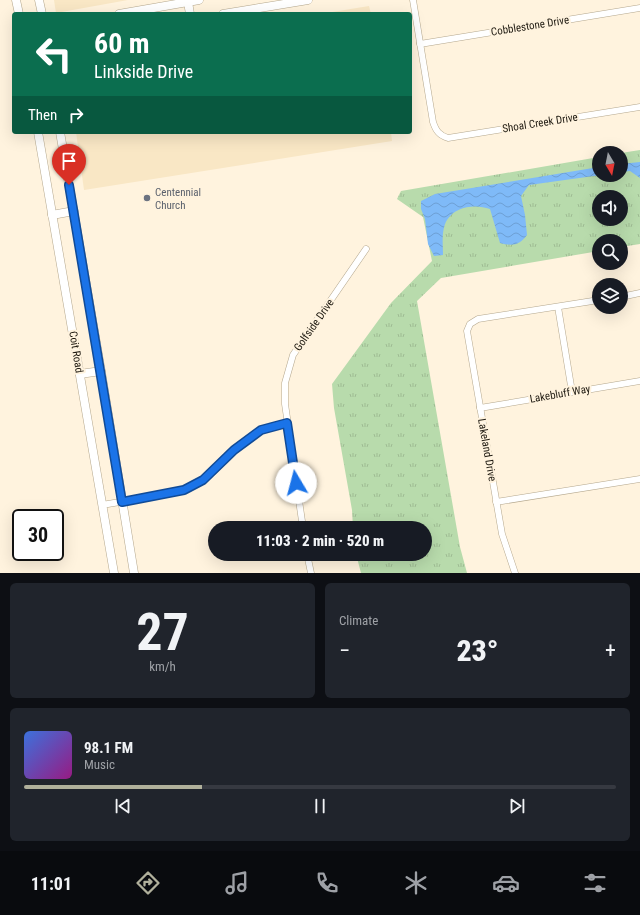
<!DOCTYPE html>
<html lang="en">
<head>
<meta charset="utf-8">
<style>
	body { margin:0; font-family:"Roboto Condensed",sans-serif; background:#20242c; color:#f1f3f6; height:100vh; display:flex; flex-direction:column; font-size:15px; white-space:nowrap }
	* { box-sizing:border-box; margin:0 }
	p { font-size:13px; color:#9ea1a6 }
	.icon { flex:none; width:22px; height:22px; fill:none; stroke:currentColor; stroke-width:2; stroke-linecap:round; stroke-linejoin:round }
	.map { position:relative; height:573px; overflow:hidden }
	.side { display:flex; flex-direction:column; gap:10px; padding:10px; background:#0d0f14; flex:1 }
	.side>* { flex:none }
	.hud { position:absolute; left:12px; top:12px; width:400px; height:122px; border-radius:4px; box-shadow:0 4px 16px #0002; background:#0b6e4f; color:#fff; overflow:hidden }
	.needle { width:26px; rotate:170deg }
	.fabs { position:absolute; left:592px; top:146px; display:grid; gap:8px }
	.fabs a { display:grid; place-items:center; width:36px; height:36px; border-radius:50%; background:#171b24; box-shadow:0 4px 16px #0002; font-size:20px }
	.speed { position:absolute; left:12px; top:509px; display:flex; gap:8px; font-size:20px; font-weight:700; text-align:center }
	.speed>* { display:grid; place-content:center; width:52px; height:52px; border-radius:50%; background:#171b24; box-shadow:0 4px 16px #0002; line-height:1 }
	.speed .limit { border:2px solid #111; border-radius:6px; background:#fff; color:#111 }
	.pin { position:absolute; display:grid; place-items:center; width:34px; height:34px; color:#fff; margin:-41px -17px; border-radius:50% 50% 50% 0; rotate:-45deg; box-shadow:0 0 4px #0007 }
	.pin .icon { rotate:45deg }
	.me { position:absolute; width:44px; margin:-22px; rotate:352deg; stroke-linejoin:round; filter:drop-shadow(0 0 3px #0008) }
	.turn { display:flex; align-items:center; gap:14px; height:84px; padding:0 16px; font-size:18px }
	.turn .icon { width:52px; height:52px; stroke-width:2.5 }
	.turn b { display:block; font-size:28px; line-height:34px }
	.then { display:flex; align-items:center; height:38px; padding:0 16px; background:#0003; gap:8px; font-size:15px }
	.big { font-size:30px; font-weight:800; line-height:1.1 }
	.side .tile { flex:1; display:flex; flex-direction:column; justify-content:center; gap:6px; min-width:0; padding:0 14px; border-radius:6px; background:#20242c }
	.side .dial { align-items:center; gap:0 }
	.dial b { font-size:52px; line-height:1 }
	.song { display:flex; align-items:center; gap:12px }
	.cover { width:48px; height:48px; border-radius:6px; background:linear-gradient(135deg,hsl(220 70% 55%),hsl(310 70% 35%)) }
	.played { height:4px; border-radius:2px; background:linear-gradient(90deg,#b0b09b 30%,#363941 30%) }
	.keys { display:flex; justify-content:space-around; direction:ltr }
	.heat { display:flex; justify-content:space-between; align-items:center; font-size:22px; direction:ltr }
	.side .tiles { flex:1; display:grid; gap:10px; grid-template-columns:1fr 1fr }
	.tile:last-child { grid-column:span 2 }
	.trip { position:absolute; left:208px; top:521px; width:224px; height:40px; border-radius:20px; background:#171b24; box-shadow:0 4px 16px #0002; font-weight:800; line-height:40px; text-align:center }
	.tabs { display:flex; height:64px; justify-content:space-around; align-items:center; background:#090b0e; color:#9ea1a6 }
	.tabs .icon { width:28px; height:28px }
	.tabs .active { color:#b0b09b }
	.tabs b { font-size:18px; color:#f1f3f6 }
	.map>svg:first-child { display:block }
	.built { fill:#f9e7c5 }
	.grass { fill:url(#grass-tufts); fill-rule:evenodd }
	.water { fill:url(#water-waves) }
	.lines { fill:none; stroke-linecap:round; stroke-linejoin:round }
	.minor-casing { stroke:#b4a78d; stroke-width:7 }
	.secondary-casing { stroke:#b4a78d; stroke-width:9 }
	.minor { stroke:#fff; stroke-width:6 }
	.secondary { stroke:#fff; stroke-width:8 }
	.route-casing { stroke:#114b97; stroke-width:10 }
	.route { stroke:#1a73e8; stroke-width:7 }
	.worship-dot { fill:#6b7280; stroke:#fff3de; stroke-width:1.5 }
	.labels { text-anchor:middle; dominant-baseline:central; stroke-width:4; stroke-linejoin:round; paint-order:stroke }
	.street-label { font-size:11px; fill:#1f1a11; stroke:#fff3de }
	.worship-label { font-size:11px; fill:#5b616d; stroke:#fff3de; text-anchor:start }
</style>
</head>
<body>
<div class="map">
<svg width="640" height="573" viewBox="0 0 640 573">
	<defs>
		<pattern id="grass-tufts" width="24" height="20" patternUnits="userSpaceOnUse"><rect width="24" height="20" fill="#b8dbac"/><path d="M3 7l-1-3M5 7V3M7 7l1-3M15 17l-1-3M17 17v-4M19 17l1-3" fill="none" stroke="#9ebb93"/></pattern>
		<pattern id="water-waves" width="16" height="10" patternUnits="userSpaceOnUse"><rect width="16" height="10" fill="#7fbaf8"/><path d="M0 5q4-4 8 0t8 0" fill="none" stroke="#6d9fd4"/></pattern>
	</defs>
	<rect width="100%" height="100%" fill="#fff3de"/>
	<g class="built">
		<polygon points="54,0 128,0 56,13"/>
		<polygon points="369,6 371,14 320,14"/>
		<polygon points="76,132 391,132 392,141 84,190"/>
	</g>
	<path class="grass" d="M640,150V244L621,247V241H599V251L441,278L417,301L460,547L467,573H361L356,554H425V528H353L352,510L334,408L332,384L391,303L432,261L423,217L397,199L401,191L599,157V175H621V153ZM599,197H621V219H599Z"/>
	<g class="water">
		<polygon points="640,162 640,178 630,171 621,172 621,164"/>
		<path d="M599,167V175H601L529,185L521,196L525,215L527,235C519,246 512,246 500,243L490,209C475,204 456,206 447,220C441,230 443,245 443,255L434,256L428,244L425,219L421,209V201L435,194Z"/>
	</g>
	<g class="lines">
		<g class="minor-casing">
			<g id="minor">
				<path d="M413,0L433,122C436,131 439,135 448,138L640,107"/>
				<polyline points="420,44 640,8"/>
				<polyline points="621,297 640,293"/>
				<polyline points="558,307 572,392"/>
				<polyline points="480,408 640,381"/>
				<polyline points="496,502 640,479"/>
				<path d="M102,505L173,493C184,490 195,486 204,479C224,465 238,443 260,431C268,427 279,426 287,423"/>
				<polyline points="303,528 285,404 285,383 293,355 366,249"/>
				<polyline points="307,554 311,573"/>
				<polyline points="515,573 502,534 467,331 470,324 478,319 599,300"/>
			</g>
		</g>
		<g class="secondary-casing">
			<g id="secondary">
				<polyline points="16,0 19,14"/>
				<polyline points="39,0 42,14"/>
				<polyline points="188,2 190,14"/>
				<polyline points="119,14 199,0"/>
				<polyline points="223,14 308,0"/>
				<polyline points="38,132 114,573"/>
				<polyline points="60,132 101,371 134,573"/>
				<polyline points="52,215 74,211"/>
				<polyline points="80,374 101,371"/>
			</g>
		</g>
		<use href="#minor" class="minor"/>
		<use href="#secondary" class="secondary"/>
	</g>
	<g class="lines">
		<g class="route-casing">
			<polyline id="route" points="69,185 122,502 184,490 203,480 234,450 261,430 287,423 296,483"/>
		</g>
		<use href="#route" class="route"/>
	</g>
	<circle class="worship-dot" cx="147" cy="198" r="4"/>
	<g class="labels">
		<g class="street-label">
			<text transform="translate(530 26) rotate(-9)">Cobblestone Drive</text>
			<text transform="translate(540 123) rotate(-9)">Shoal Creek Drive</text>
			<text transform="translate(314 325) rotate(-55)">Golfside Drive</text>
			<text transform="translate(76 352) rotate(81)">Coit Road</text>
			<text transform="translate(560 394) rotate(-10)">Lakebluff Way</text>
			<text transform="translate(487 450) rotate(80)">Lakeland Drive</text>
		</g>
		<g class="worship-label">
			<text x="155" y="192">Centennial<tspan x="155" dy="13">Church</tspan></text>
		</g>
	</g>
</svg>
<div class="fabs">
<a><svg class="needle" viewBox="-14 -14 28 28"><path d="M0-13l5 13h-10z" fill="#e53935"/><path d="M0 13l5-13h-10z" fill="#9ea1a6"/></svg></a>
<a><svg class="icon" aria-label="sound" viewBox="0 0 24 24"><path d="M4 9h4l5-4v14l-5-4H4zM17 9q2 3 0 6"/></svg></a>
<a><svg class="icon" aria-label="search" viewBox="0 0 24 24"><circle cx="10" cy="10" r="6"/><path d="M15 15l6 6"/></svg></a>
<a><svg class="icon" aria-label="layers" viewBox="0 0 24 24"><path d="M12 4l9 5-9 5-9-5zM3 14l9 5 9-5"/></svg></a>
</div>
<div class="speed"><div class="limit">30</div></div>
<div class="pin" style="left:69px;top:185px;background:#d93025"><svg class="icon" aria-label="arrive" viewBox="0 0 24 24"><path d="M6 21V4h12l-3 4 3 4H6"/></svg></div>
<svg class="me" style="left:296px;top:483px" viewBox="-20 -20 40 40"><circle r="19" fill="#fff"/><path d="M0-13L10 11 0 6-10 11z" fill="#1a73e8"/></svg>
<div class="trip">11:03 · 2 min · 520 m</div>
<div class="hud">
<div class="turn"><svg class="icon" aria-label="left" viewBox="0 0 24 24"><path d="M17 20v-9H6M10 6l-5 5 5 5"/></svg><div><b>60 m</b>Linkside Drive</div></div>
<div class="then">Then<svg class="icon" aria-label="right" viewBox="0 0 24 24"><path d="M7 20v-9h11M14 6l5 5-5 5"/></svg></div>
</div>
</div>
<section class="side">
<div class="tiles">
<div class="tile dial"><b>27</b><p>km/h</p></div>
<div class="tile"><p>Climate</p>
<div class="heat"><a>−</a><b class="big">23°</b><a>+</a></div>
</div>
<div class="tile">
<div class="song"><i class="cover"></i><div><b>98.1 FM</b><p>Music</p></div></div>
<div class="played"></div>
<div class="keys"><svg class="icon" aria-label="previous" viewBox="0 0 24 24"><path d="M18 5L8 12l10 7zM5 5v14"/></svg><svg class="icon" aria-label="pause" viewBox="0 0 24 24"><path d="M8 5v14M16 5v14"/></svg><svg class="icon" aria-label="next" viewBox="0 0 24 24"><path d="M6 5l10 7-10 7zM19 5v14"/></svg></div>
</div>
</div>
</section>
<nav class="tabs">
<b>11:01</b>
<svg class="icon active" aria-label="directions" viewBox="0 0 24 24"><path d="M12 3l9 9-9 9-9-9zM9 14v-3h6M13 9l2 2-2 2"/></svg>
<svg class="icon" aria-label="music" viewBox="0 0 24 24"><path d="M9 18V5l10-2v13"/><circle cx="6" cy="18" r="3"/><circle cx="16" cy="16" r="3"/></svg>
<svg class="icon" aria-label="phone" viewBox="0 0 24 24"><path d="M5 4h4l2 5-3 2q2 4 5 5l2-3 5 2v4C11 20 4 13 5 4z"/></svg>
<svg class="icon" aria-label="climate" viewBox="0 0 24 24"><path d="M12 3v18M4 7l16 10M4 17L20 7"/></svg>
<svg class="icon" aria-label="car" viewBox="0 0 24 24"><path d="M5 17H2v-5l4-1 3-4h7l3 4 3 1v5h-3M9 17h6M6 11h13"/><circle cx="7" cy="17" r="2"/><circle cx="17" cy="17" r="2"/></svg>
<svg class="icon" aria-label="filters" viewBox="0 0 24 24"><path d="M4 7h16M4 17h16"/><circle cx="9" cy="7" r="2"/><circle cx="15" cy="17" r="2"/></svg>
</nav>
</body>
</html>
